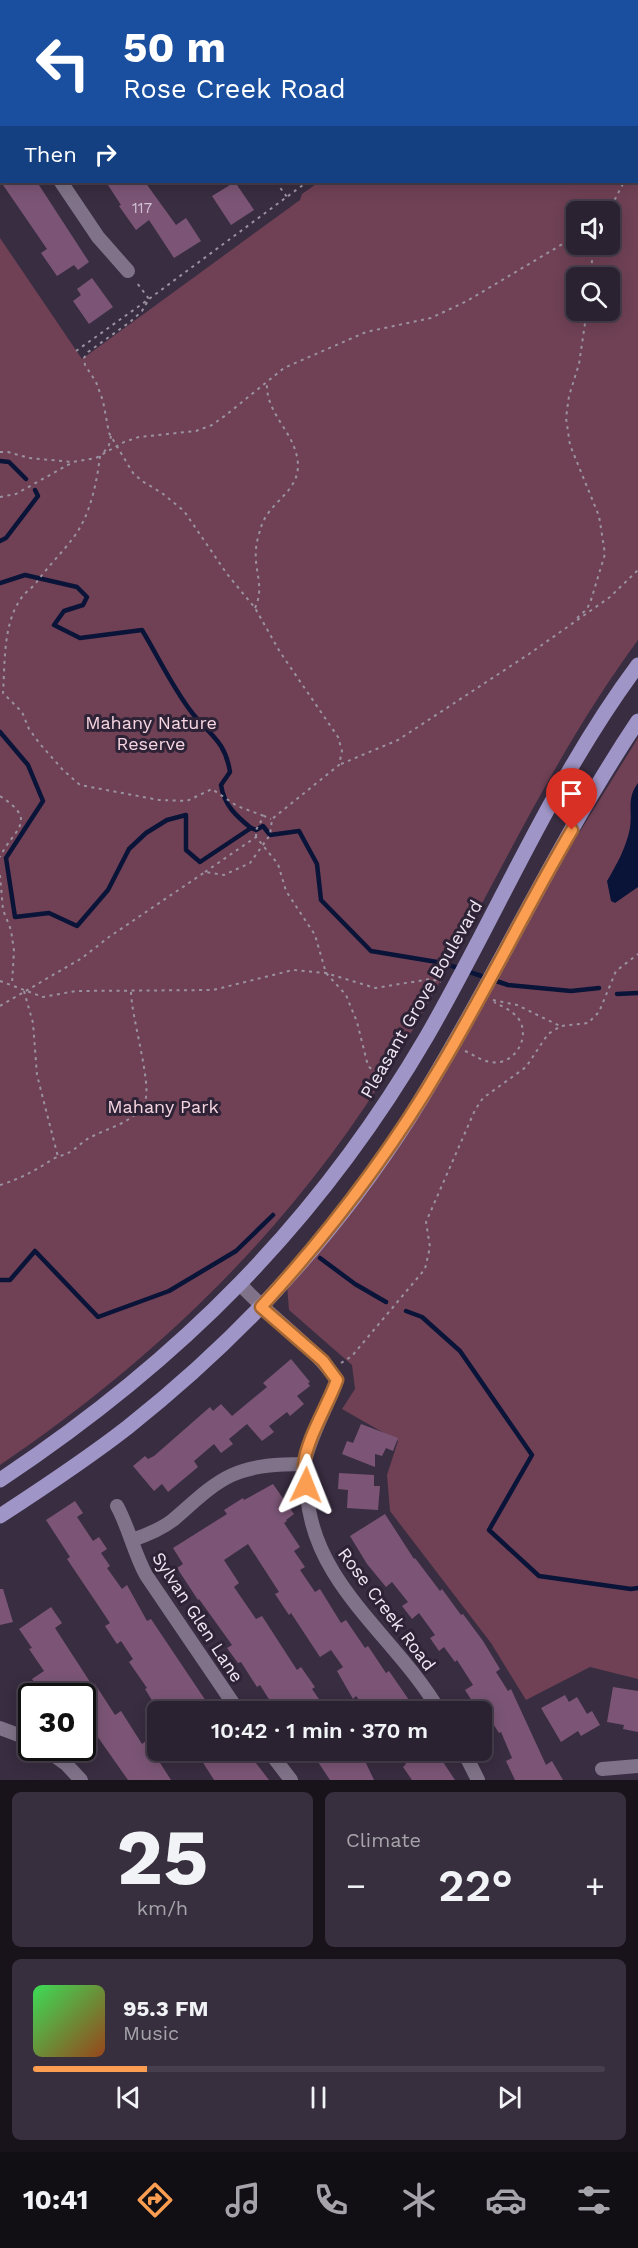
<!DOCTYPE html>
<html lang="en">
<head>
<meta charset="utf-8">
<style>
	body { margin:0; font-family:"Work Sans",sans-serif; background:#372f3d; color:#f1f3f6; height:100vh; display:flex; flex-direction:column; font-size:22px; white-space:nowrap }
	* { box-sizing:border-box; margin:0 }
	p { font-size:20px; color:#a6a4ab }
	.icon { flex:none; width:33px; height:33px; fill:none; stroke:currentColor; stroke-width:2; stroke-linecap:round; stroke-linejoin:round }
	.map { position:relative; height:1780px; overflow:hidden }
	.drawer { display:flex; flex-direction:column; gap:12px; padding:12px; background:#18131b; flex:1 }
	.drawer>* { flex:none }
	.hud { position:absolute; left:0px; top:0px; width:639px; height:183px; box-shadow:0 3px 15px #0003,0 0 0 2px #473f4d; background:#1a4fa0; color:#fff; overflow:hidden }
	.tools { position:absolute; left:566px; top:201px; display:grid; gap:12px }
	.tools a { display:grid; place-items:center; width:54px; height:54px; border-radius:9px; background:#2b2231; box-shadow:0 3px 15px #0003,0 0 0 2px #473f4d; font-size:30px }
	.speed { position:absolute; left:18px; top:1683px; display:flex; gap:12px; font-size:30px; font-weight:700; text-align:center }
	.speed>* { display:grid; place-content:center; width:78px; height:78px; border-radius:50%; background:#2b2231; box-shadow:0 3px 15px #0003,0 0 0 2px #473f4d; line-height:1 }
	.speed .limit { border:3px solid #111; border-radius:9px; background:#fff; color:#111 }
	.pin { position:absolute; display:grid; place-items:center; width:51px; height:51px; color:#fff; margin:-62px -26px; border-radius:50% 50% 50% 0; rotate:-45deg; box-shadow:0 0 6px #0007 }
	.pin .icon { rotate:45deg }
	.me { position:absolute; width:66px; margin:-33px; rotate:2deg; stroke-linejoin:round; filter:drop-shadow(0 0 4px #0008) }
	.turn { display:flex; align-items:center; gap:21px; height:126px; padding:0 24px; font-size:27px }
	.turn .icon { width:78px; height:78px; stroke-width:2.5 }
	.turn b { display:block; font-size:42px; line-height:51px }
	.then { display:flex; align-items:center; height:57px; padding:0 24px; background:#0003; gap:12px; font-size:22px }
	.big { font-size:45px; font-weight:600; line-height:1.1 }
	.drawer .tile { flex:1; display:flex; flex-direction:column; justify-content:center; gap:9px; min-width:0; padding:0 21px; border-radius:9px; background:#372f3d }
	.drawer .dial { align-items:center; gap:0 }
	.dial b { font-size:78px; line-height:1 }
	.song { display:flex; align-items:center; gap:18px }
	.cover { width:72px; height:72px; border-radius:9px; background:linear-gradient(135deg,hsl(130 70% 55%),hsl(20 70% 35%)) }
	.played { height:6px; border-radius:3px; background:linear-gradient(90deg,#fb9e51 20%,#473f4d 20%) }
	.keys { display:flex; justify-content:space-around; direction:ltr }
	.heat { display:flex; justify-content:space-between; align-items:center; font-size:33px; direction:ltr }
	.drawer .tiles { flex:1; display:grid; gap:12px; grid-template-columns:1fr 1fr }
	.tile:last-child { grid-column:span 2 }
	.trip { position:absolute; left:147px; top:1701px; width:345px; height:60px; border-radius:9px; background:#2b2231; box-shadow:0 3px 15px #0003,0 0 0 2px #473f4d; font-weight:600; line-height:60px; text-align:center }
	.tabs { display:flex; height:96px; justify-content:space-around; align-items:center; background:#110e14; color:#a6a4ab }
	.tabs .icon { width:42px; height:42px }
	.tabs .active { color:#fb9e51 }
	.tabs b { font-size:27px; color:#f1f3f6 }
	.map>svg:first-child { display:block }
	.green { fill:#704155; fill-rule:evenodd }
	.water { fill:#0a1438 }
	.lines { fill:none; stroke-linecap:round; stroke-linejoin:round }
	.stream { stroke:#0a1438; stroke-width:4.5 }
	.building { fill:#7c5576 }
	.path { stroke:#9b92a1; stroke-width:2; stroke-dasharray:3 4.5; stroke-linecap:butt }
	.minor { stroke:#807389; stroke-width:14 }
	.primary { stroke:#9f95c7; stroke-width:15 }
	.route-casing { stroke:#a36735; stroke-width:15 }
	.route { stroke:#fb9e51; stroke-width:10 }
	.labels { text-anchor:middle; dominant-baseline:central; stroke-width:6; stroke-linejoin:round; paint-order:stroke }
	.number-label { font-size:15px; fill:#d2c2d4 }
	.park-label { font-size:18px; fill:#f6d5e1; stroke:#2e2336 }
	.street-label { font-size:18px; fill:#eee7f3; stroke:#2e2336 }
</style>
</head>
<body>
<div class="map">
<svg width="638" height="1780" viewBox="0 0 638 1780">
	<rect width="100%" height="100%" fill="#392d41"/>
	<g class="green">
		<path d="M576,0H638V640C543,769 481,917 399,1053C298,1222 162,1355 0,1465V238L82,359L300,200L302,194L319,182H638V2L573,1ZM576,212H609V244H576ZM576,278H609V310H576Z"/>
		<polygon points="638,738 638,1679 590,1667 526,1700 491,1643 390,1511 387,1475 398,1441 342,1409 355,1389 352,1365 289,1310 287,1285 412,1124 546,886"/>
	</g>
	<path class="water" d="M638,783V887L615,903L611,901L607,881C617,864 626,848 630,828C633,810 626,799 638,783Z"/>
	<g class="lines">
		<g class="stream">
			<polyline points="0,461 9,462 26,479"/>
			<polyline points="0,541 6,538 38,496 35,490"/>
			<path d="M0,583L25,575L77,587L87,597L83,605L64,611L54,625L80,638L142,630C159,658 173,689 193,714C211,736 225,741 230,772L221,785C224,805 236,816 251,828"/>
			<polyline points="0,732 28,765 43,801 6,858 15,917 49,913 77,926 108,890 129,849 146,833 167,820 186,815 186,850 200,862 251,828 256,830 263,826 270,835 299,831 317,864 321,900 371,951 443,963 508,985 571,991 599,988"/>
			<polyline points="617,994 638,993"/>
			<polyline points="320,1258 355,1284 386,1302"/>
			<polyline points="0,1280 10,1280 35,1251 98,1317 169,1291 236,1251 273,1215"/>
			<polyline points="406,1311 422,1317 460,1351 532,1455 489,1530 539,1576 631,1589 638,1588"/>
		</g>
	</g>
	<g class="building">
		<polygon points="1,182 37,182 89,262 78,270 74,265 57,276 41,253 47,249"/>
		<polygon points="106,182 145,182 176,225 186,218 201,241 174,258 149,220 136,230 119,206 121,205"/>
		<polygon points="235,182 254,210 231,225 212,196"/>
		<polygon points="92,278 113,307 89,324 73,301 81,295 77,289"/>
		<polygon points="291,1359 310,1382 308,1383 310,1386 297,1396 304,1404 290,1416 287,1412 269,1426 274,1432 262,1441 247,1424 229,1439 233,1444 221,1453 214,1444 194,1461 198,1467 168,1492 162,1484 154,1491 133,1466 145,1456 148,1459 154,1456 210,1407 213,1411 221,1404 232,1416 267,1387 263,1383"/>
		<polygon points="361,1424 398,1438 393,1451 386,1448 382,1456 375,1454 375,1467 342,1454 347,1441 353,1443"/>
		<polygon points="339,1473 374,1475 374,1486 380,1486 378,1510 347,1508 348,1490 338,1489"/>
		<polygon points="273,1484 294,1514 286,1520 287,1521 284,1523 300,1547 294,1551 305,1567 300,1570 315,1592 320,1589 341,1623 346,1620 365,1648 368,1646 386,1673 389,1671 409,1700 404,1703 409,1712 373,1712 367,1702 363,1705 356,1696 353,1699 337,1671 343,1667 331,1650 320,1657 291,1613 289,1615 275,1594 279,1592 248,1544 224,1560 239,1583 234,1587 256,1619 262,1616 297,1670 301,1667 315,1687 312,1689 328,1712 277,1712 260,1685 257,1687 241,1662 238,1663 227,1648 232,1645 199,1599 198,1600 177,1568 183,1564 173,1548 227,1514 224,1510 243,1498 244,1500"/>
		<polygon points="75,1501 83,1513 77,1517 93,1541 99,1537 107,1549 101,1553 110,1566 107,1568 122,1589 127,1585 147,1621 151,1619 208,1704 196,1712 159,1712 145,1689 147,1688 129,1662 133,1659 121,1641 117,1644 105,1626 110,1623 67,1559 70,1557 46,1520"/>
		<polygon points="385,1514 414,1559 415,1558 440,1591 442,1589 461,1615 463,1614 483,1641 500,1669 496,1672 508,1691 511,1689 546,1765 552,1761 563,1780 515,1780 506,1761 512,1758 501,1732 499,1733 490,1719 486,1722 482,1712 479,1712 465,1690 473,1685 457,1660 455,1662 444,1647 439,1651 430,1638 435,1635 419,1613 412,1619 402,1606 408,1602 392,1582 386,1587 367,1564 350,1536"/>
		<polygon points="0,1589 3,1589 13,1622 0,1625"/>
		<polygon points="51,1607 62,1623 55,1628 92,1685 95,1684 115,1715 121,1711 142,1744 146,1741 171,1780 128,1780 90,1726 86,1728 82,1722 82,1696 44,1696 32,1679 44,1671 29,1649 32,1648 19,1629"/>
		<polygon points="613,1687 638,1691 638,1732 623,1729 624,1725 607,1722"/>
		<polygon points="565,1695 569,1702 577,1697 587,1714 592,1711 600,1725 581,1736 578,1731 561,1742 541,1708"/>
		<polygon points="195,1750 246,1750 269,1780 214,1780"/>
		<polygon points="310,1750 377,1750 364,1759 374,1780 330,1780"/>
		<polygon points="397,1750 453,1750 441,1759 455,1780 412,1780 403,1767 406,1764"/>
	</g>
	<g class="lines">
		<g class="path">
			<polyline points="456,0 456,2"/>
			<polyline points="611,0 611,2"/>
			<polyline points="638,124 638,122"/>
			<polyline points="276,182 287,197"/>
			<polyline points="606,212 614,201 624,182"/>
			<polyline points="590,278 594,244"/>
			<polyline points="76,351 149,299 307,182"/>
			<polyline points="0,452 8,452 29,458 73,462 96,458 124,442 139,437 196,431 212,425 226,415 284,368 366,332 431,318 467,301 576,236"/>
			<polyline points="104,452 109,445 111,436"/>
			<path d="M100,456C97,481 91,512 76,534C64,551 48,566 36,583C31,589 24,593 20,600C3,625 5,664 3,693L22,712L29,729L40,744L63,770L80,785L159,800L187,801L212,789L237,806L264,816"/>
			<polyline points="0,497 16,494 73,462"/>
			<path d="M255,608C265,586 254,572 256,550C256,543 259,534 261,527C270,499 304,491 297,457C292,430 265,412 267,382"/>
			<polyline points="577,618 587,609 591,600 605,554 599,516 570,445 566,418 569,396 579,364 587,310"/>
			<polyline points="341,764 398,740 529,654 610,597 638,570"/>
			<path d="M0,796C40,822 13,829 0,857"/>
			<polyline points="256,837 256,830 264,816 271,819"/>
			<polyline points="205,872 256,837 278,864 286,891 315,935 326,973 346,995 357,1022 368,1066 383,1079"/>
			<polyline points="0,875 3,910 11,930 14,951 12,984"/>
			<polyline points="0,981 43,997 76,991 213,990 293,970 326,973 375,988 431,979 441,982"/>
			<polyline points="24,991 33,1023 37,1075 58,1157"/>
			<polyline points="493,1000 517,1005 560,1026"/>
			<polyline points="0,1006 82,958 109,937 205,872 224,875 250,863 270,835 272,819 339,765 342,751 338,737 280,652 255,608 227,574 184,511 162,493 142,481 133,473 109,433 103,401 96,382 85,365 84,358 88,352 130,322 142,311 149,299 137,283"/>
			<path d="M465,1051C474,1055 482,1061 491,1062C513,1066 530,1040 520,1021C514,1011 503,1007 494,1002"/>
			<path d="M0,1185C20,1179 36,1170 53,1159C59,1156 65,1155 70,1152C77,1148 82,1142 89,1138C107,1128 137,1122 145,1101C152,1084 131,1016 131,991"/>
			<polyline points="341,1363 352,1356 425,1269 430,1247 426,1222 475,1110 483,1098 526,1067 548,1034 561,1026 588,1023 599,1012 616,971 638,954"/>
		</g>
		<g class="minor">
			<polyline points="345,0 346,2"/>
			<polyline points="247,2 250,0"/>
			<polyline points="0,92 2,94"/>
			<polyline points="61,182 98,237 128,271"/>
			<path d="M240,1284C271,1318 310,1343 337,1380C327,1408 312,1432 305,1461C303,1471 306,1483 307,1493C313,1585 396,1636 440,1712"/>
			<path d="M117,1506C129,1528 134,1553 146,1575L239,1712"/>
			<path d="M132,1540C147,1535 160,1530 173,1520C191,1505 210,1485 232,1475C254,1465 280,1464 304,1464"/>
			<polyline points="0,1728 32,1740"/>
			<polyline points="44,1748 66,1764 81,1780"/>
			<polyline points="268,1750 291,1780"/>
			<polyline points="463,1750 478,1780"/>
			<polyline points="602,1769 638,1766"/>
		</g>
		<g class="primary">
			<path d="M0,1480C179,1361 318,1223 427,1036C498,913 553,779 638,665"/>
			<path d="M0,1516C43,1488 87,1459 128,1427C238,1340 335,1235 410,1117C491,988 553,848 638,721"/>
		</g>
	</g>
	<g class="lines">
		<g class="route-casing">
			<path id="route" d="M306,1485C305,1478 304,1472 304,1465C306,1440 328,1405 337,1380L323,1361L261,1307C329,1233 390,1153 441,1066C487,989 526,908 572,830"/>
		</g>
		<use href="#route" class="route"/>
	</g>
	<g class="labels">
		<g class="number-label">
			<text x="142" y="208">117</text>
		</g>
		<g class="park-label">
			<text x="151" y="722">Mahany Nature<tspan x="151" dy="21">Reserve</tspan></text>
			<text x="163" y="1106">Mahany Park</text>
		</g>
		<g class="street-label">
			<text transform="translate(421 999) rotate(-60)">Pleasant Grove Boulevard</text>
			<text transform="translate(387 1609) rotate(53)">Rose Creek Road</text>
			<text transform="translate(198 1617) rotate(57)">Sylvan Glen Lane</text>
		</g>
	</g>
</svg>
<div class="tools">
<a><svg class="icon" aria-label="sound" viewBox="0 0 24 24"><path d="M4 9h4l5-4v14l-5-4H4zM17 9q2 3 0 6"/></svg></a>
<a><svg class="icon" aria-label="search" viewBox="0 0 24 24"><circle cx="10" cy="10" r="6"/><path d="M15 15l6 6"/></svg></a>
</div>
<div class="speed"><div class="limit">30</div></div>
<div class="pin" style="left:572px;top:830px;background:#d93025"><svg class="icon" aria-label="arrive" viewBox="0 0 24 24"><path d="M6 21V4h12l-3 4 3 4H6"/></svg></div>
<svg class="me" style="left:306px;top:1485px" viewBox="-20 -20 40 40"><path d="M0-17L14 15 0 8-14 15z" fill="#fb9e51" stroke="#fff" stroke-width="4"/></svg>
<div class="trip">10:42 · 1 min · 370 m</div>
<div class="hud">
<div class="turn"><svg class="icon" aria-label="left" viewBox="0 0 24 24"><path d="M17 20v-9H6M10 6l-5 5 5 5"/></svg><div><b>50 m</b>Rose Creek Road</div></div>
<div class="then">Then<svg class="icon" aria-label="right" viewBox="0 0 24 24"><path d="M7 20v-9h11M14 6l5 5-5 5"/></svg></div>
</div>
</div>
<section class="drawer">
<div class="tiles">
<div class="tile dial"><b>25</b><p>km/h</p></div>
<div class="tile"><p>Climate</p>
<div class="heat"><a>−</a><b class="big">22°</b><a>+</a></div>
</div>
<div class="tile">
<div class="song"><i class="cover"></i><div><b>95.3 FM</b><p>Music</p></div></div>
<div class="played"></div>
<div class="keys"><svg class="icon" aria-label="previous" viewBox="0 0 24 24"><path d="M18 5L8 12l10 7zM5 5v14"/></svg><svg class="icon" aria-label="pause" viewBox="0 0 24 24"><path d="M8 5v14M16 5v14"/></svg><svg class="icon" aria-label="next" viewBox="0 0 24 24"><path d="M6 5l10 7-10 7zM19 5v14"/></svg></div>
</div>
</div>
</section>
<nav class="tabs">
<b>10:41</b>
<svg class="icon active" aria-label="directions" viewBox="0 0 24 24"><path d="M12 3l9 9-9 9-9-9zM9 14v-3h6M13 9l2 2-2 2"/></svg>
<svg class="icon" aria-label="music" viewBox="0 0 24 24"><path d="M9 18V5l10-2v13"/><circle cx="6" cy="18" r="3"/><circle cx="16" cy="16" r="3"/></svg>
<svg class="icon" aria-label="phone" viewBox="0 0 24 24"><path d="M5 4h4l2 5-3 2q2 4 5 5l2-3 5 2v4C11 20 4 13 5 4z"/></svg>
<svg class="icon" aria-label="climate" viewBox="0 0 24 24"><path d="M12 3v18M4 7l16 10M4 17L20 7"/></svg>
<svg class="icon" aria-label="car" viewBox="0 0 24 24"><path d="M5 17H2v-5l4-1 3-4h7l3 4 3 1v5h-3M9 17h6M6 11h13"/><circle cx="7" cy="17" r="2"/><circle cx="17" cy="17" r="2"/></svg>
<svg class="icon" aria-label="filters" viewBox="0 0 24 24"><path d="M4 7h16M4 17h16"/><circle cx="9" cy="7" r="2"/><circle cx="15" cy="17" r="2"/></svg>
</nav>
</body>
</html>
